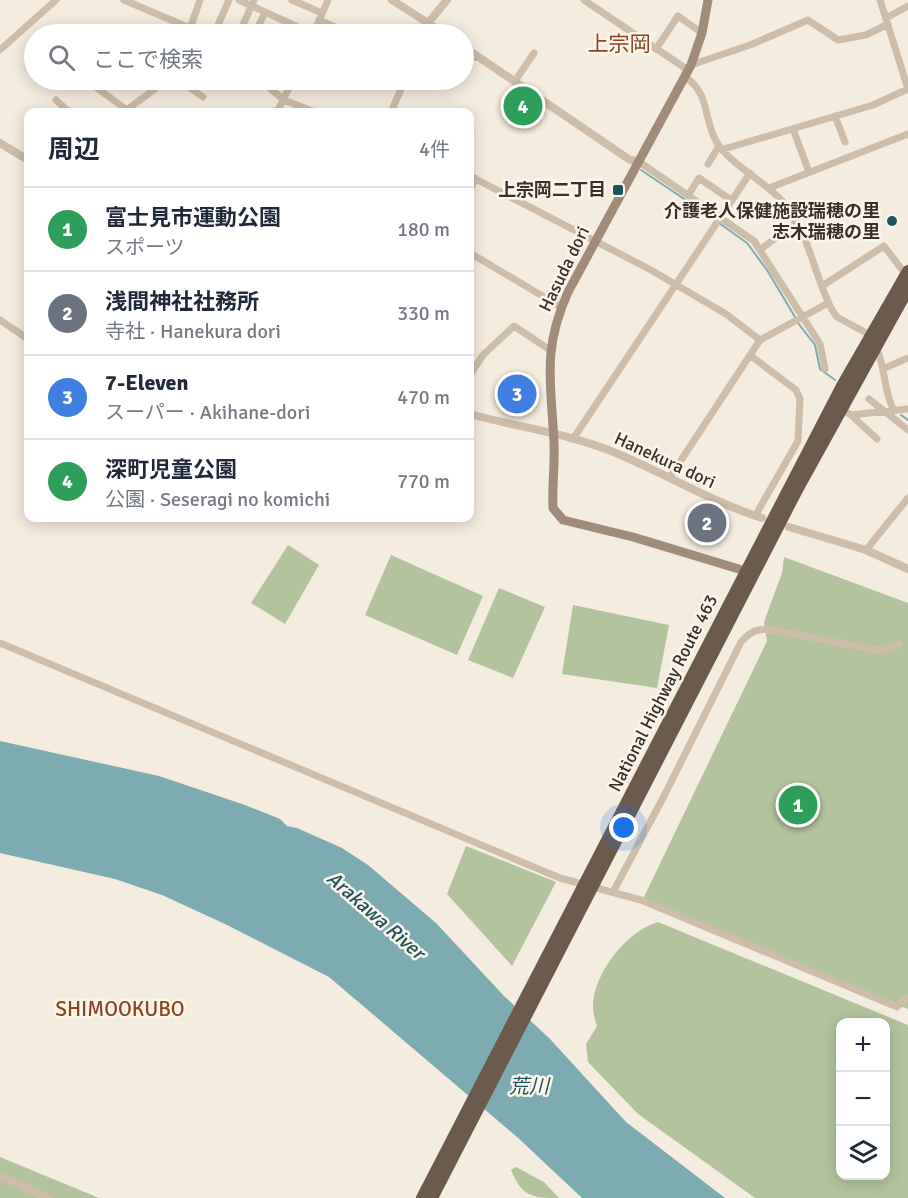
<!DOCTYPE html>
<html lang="ja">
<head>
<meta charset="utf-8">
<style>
	:root { --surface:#fff; --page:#f2f2f3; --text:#1f2937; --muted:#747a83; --line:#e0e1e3; --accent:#1d535d }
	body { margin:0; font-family:Signika,"Noto Sans JP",sans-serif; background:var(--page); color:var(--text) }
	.controls { position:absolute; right:18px; bottom:18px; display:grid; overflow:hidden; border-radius:12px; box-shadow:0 3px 15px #0003 }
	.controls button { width:54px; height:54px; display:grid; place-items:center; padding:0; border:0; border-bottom:2px solid var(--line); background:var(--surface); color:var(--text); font:30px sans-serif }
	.you { position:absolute; left:624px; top:828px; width:21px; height:21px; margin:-15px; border:4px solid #fff; border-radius:50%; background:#1a73e8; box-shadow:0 0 0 9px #1a73e833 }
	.badge { display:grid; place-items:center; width:39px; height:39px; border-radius:50%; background:var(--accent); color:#fff; font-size:20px; font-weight:700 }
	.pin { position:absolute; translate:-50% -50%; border:3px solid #fff; box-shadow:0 2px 6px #0006 }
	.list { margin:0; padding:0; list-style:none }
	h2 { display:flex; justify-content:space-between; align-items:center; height:78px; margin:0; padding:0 24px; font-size:26px }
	h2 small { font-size:20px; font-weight:400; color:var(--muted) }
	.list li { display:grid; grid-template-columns:39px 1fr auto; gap:18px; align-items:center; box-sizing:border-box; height:84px; padding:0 24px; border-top:2px solid var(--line) }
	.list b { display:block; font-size:22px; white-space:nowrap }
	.list p { margin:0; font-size:20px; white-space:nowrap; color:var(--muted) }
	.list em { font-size:20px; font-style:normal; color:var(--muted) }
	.icon { flex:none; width:33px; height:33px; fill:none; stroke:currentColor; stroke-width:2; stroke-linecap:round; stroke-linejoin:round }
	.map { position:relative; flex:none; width:908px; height:1198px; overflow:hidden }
	.search { position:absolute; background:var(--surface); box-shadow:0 3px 15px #0003; left:24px; top:24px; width:450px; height:66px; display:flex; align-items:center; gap:15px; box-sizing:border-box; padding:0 21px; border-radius:33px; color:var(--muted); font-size:22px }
	.panel { position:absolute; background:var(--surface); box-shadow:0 3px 15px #0003; left:24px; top:108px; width:450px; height:414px; border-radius:12px }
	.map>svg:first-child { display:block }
</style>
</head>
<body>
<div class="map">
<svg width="908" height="1198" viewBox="0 0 908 1198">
	<rect width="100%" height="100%" fill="#f4ecde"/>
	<path fill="#b3c49d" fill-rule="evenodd" d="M519,91L541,105L531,123L508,112Z
		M288,545L319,565L285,624L251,603Z
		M391,555L483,596L457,655L365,615Z
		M784,557L908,603V1009L643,899L767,641L764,622L782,573Z
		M499,588L545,607L513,678L468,660Z
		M573,605L669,625L657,688L562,674Z
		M466,846L556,882L512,966L447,894Z
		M658,922L908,1025V1198H755L638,1114L588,1062L586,1044L597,1026C595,1020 593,1013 593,1007C593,973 627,931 658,922ZM840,1022H886V1176H840Z
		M0,1157L99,1198H0Z
		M516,1167L544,1182L559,1198C532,1198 522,1197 511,1170Z"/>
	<path fill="#7cabb2" d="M0,741L159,776L245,805L280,819L287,826L297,828L342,848L368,865L436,923L504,996L550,1039L626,1122L725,1198H582L516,1136L329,977L225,924L162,895L115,879L0,853Z"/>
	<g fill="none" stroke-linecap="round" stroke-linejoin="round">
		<path stroke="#7cabb2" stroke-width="2" d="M464,52L476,60
			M641,170L714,219
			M719,223L747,243L767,270L795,317
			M798,323L815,345L820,369L835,380
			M901,415L908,420"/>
		<path stroke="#cdbda9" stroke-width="7" d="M124,0L204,34
			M239,0L313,34
			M292,0L322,13
			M584,0L688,70
			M880,0L908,89
			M886,18L908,6
			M319,20L351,34
			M188,34L200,0
			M214,34L229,0
			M239,34L254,0
			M255,34L265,12
			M313,34L328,0
			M425,34L428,23
			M656,49L678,16L702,33
			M0,50L56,0
			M691,65L750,45L808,20L838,40L866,35L888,24
			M685,77C710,93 703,117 716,141C727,162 766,182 783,202C809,232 814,275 832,310L837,317L870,335
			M86,80L127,110
			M179,80L203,97
			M260,80L284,100L315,112
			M515,81L534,53
			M56,100L69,112
			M124,112L156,88L163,80
			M277,112L293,80
			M391,112L405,80
			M835,116L845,142
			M793,129L809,172
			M724,149L873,105L908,89
			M638,161L754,241L820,344L825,369
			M708,164L719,146
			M470,176L651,270L726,314L760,340
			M769,188L908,134
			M470,191L475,178
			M689,194L699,178L731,200
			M761,249L797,222
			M470,253L561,307
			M822,286L884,246L906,275
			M0,320L28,339
			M876,347C886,368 883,390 894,411
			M751,356L796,390L800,399L798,441L755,516
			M885,368L908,358
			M470,375L483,355L514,326L550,350
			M869,399L908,430
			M841,409L851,415L908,409
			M851,415L877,439
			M573,439L750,173
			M670,477L760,340L828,303
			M866,550L908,498
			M0,643L560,878L641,900L897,1007L908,997
			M613,892L664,796L741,642C751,631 757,628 773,630L881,651L899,644"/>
		<path stroke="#cdbda9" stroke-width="8" d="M392,0L445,34
			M428,23L447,0
			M464,47L630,160L638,161
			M0,143L28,160
			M470,414C516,427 566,433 611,451C663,472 709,501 762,518
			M789,527L866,550L908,569
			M0,1176L48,1198"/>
		<path stroke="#a18c7a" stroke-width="9" d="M708,0L702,33L691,65L568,292C542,350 551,382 554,442C555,464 552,486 553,508L563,520L633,537L752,573"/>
		<path stroke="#6c5a4d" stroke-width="12" d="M422,1198L842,386L908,271
			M432,1198L798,488L908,289"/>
	</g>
	<g fill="#1d535d" stroke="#fbf5eb" stroke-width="2">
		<rect x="612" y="184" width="12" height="12" rx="3"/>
		<circle cx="892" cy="221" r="6"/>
	</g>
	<g text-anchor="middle" stroke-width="5" stroke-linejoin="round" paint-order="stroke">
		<g font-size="18" font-weight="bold" fill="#3a3029" stroke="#fbf5eb" text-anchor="end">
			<text x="606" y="196">上宗岡二丁目</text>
			<text x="880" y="217">介護老人保健施設瑞穂の里<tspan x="880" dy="21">志木瑞穂の里</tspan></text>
		</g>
		<g font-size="18" fill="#3a3029" stroke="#fbf5eb">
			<text transform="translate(564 269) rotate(-64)" y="6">Hasuda dori</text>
			<text transform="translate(665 460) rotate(25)" y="6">Hanekura dori</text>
			<text transform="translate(663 693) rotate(-63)" y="6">National Highway Route 463</text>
		</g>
		<g font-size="20" font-style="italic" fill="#1d535d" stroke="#fbf5eb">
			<text transform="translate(376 915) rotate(41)" y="7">Arakawa River</text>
			<text x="529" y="1093">荒川</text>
		</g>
		<g font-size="21" fill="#8c431f" stroke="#fbf5eb">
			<text x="619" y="51">上宗岡</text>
			<text x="120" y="1016">SHIMOOKUBO</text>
		</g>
	</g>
</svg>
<div class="controls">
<button>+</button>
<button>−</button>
<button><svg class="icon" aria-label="layers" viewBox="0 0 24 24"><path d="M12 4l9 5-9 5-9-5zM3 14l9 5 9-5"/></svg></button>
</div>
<div class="you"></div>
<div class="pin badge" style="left:798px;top:805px;background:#2e9e5b">1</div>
<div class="pin badge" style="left:707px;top:523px;background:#6b7280">2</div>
<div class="pin badge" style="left:517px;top:394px;background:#3f7fe0">3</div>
<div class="pin badge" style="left:523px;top:106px;background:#2e9e5b">4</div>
<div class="search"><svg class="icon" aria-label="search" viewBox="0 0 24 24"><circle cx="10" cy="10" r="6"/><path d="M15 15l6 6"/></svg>ここで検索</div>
<section class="panel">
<h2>周辺<small>4件</small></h2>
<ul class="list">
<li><span class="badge" style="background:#2e9e5b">1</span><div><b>富士見市運動公園</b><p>スポーツ</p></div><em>180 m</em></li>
<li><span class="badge" style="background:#6b7280">2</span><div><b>浅間神社社務所</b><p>寺社 · Hanekura dori</p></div><em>330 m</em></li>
<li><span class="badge" style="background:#3f7fe0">3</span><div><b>7-Eleven</b><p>スーパー · Akihane-dori</p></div><em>470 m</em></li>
<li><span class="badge" style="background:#2e9e5b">4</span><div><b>深町児童公園</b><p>公園 · Seseragi no komichi</p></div><em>770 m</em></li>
</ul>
</section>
</div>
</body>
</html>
